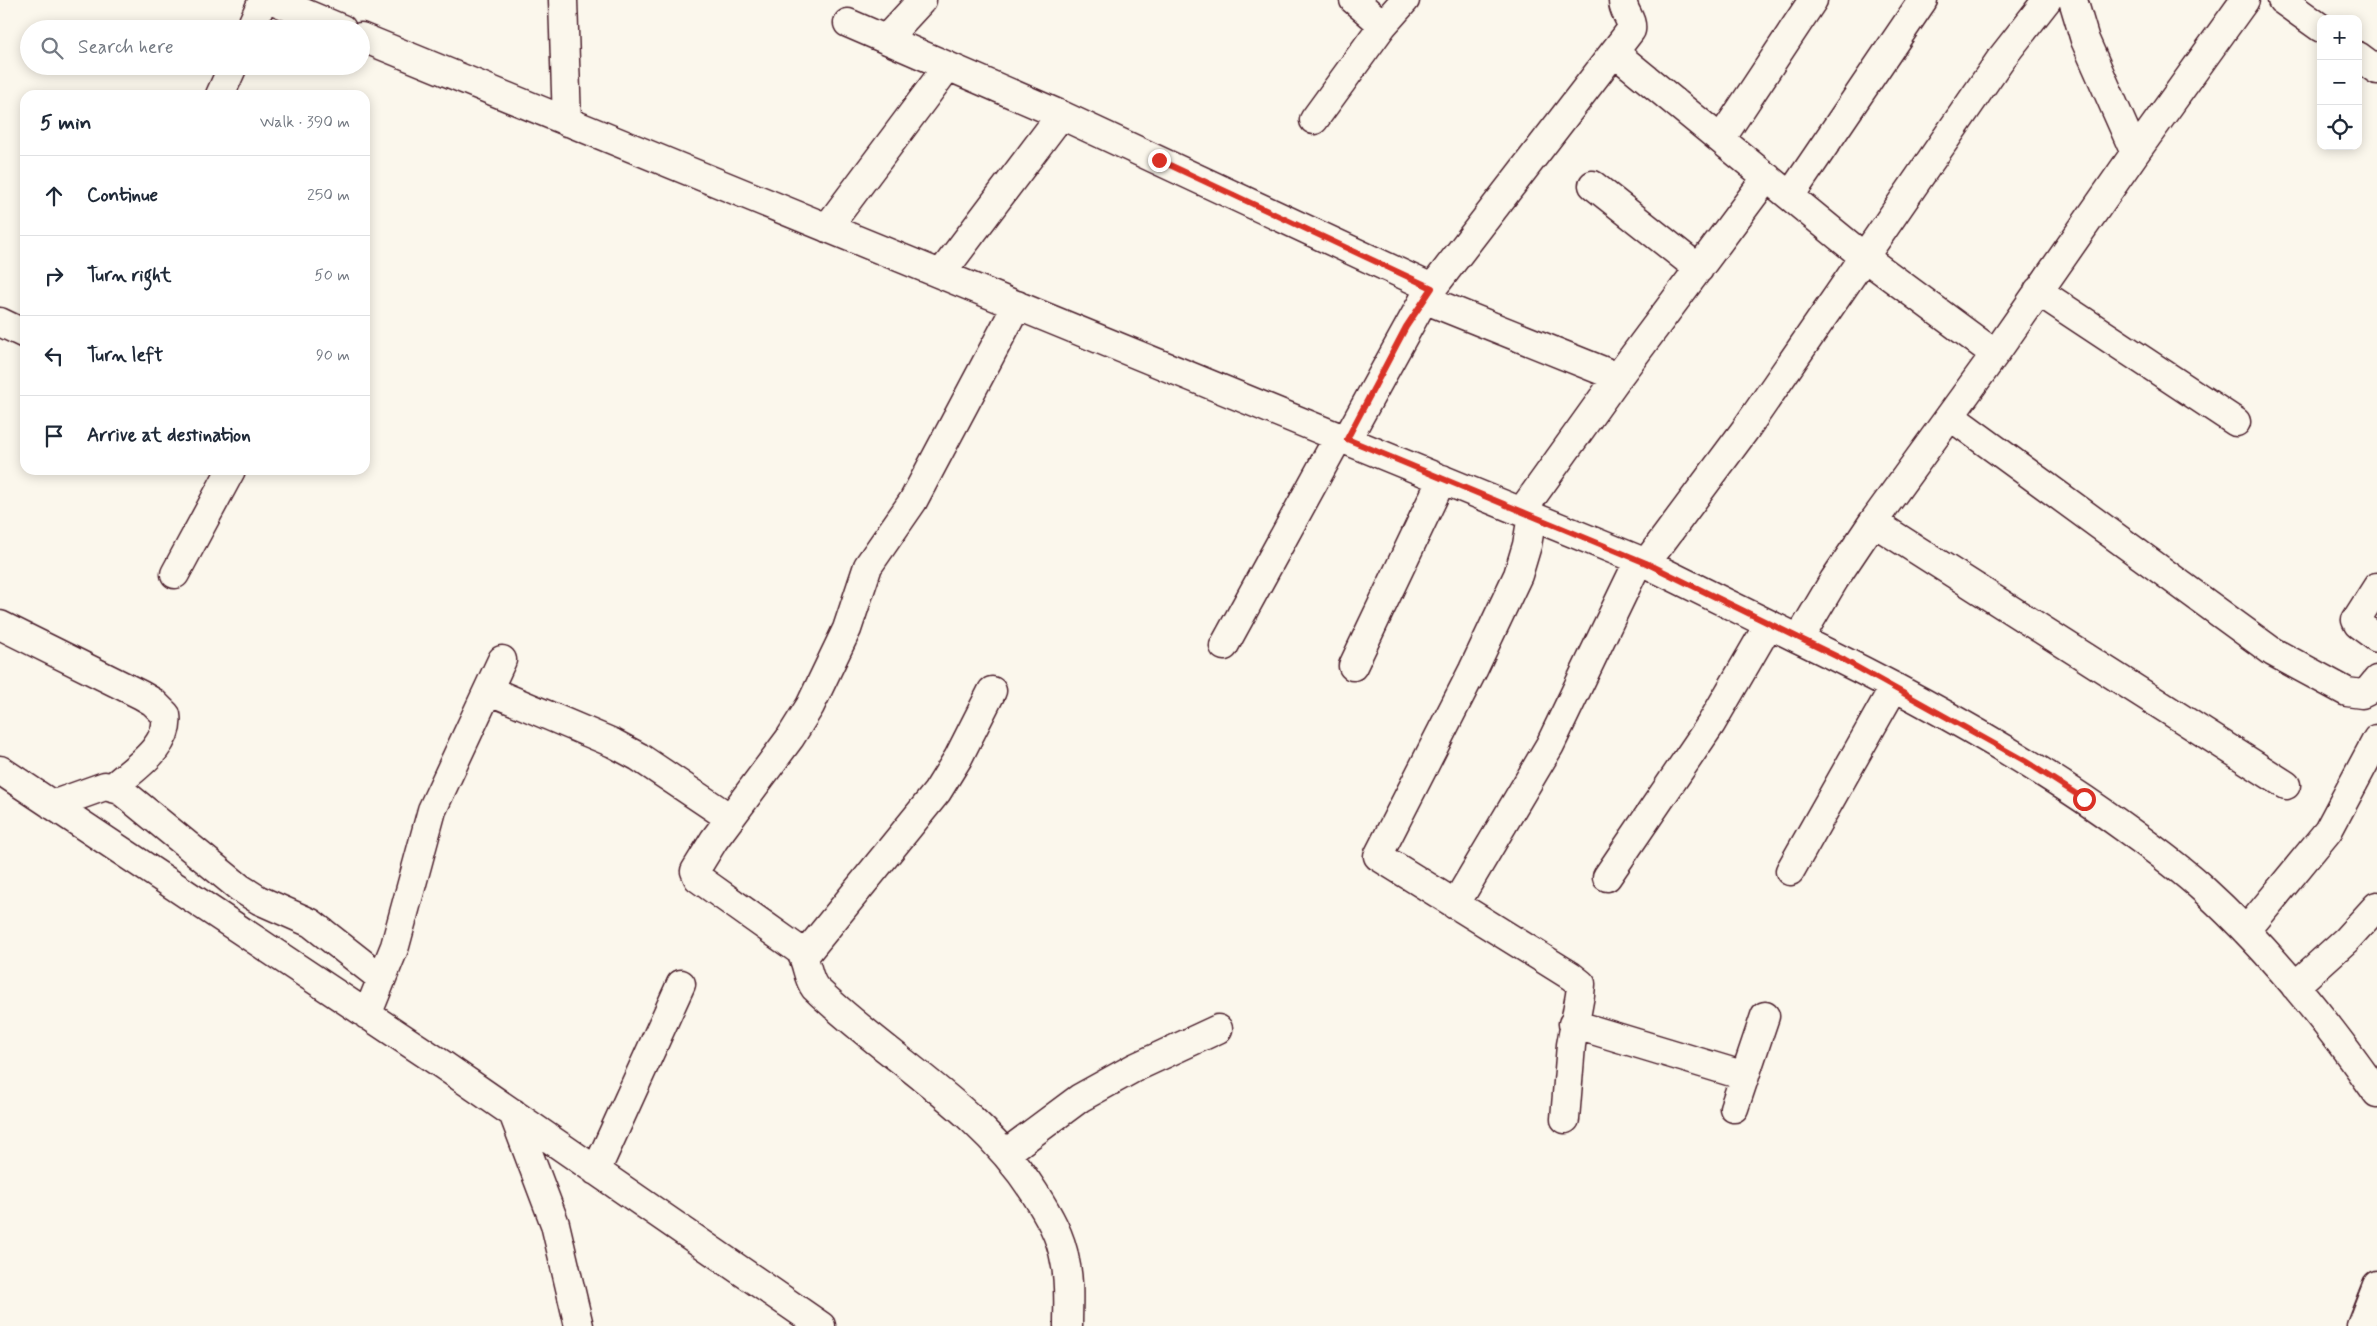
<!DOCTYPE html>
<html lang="en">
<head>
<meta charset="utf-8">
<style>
	:root { --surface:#fff; --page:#f6f6f7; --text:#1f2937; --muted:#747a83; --line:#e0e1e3 }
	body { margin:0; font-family:Mynerve,sans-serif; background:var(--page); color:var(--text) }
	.controls { position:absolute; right:15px; top:15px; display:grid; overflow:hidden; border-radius:10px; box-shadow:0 2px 12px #0003 }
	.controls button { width:45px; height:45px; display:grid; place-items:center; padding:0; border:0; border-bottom:1px solid var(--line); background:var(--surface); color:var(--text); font:25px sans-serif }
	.stop { position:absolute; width:15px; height:15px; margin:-11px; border:4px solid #d93025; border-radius:50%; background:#fff }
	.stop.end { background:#d93025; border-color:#fff; box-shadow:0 1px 5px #0008 }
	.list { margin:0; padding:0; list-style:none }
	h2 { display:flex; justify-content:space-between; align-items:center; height:65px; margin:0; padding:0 20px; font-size:21px }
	h2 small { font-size:16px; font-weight:400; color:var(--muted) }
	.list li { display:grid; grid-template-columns:32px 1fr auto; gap:15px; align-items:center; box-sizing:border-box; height:80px; padding:0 20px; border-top:1px solid var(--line) }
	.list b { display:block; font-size:19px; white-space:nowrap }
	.list em { font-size:16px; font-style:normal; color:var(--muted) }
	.icon { flex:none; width:28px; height:28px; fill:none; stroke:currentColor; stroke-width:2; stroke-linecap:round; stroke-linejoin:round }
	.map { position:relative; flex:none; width:2377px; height:1326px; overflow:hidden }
	.search { position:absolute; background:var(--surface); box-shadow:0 2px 12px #0003; left:20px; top:20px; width:350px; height:55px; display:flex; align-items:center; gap:12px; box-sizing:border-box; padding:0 18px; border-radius:28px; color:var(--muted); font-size:19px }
	.panel { position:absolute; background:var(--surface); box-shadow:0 2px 12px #0003; left:20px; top:90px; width:350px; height:385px; border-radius:15px }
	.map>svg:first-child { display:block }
</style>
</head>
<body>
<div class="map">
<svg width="2377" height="1326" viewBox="0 0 2377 1326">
	<rect width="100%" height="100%" fill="#fbf7ec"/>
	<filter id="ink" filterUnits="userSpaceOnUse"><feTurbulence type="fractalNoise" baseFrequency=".02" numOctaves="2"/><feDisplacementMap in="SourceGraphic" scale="10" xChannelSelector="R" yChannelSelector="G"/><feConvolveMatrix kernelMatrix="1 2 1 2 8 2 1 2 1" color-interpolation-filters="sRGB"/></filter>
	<g filter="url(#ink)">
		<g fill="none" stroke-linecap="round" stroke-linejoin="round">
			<defs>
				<path id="minor" d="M273,0L342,29
					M563,0L567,122
					M1354,0L1383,25
					M2073,0L2085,40L2135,153
					M2245,0L2135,153L1995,354L1873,522L1834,580L1799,639C1913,694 2027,756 2129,831C2154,849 2180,868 2203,889C2269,949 2326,1020 2377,1093
					M2282,0L2321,28
					M848,23L1061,115L1432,288
					M250,29L263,0
					M361,37L1639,560L1799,639
					M886,39L922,0
					M1615,53L1864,257L1995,354
					M2358,56L2377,70
					M220,95L233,66
					M1314,120L1383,25L1405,0
					M1721,139L1813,0
					M1593,185L1699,269
					M1790,196L1923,0
					M827,228L948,66
					M941,274L1061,115
					M2038,291L2236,422
					M1424,299L1618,377
					M1017,305L913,501L868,566L847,629L810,706L790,738L714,840L695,871L698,878L799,950C808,961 806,976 815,988C887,1058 979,1106 1034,1192C1048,1214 1061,1236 1065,1261C1070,1282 1068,1305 1068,1326
					M0,322L25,334
					M1950,416L2273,652L2347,692L2362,694L2368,691L2377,680
					M1347,439L1424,299L1631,30C1633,19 1622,11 1623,0
					M1522,511L1618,377L1767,177
					M1532,516L1527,545L1518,575L1473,670L1378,856L1571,976L1581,984L1580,995L1571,1045L1565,1119
					M1873,522L2286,785
					M1646,563L1745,430L2000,60L2047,0
					M175,574L231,470
					M2377,587L2356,620L2358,624L2377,638
					M0,625L141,695L153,702L166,715C171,746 133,769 113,787
					M1224,646L1339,436
					M1353,666L1442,479
					M488,690L613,743L639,757L730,818
					M0,770L443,1065L821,1326
					M52,805L105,786L120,790L240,888L259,900L311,923L381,978
					M1790,871L1894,687
					M1607,877L1711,724L1769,624
					M1455,905L1550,745L1639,560
					M2246,931L2328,831L2377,739
					M804,956L937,792L958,758L992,691
					M2295,986L2346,940L2377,906
					M367,1015L395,946L432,810L502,660
					M1573,1024L1745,1076
					M1734,1108L1765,1016
					M513,1113L555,1224L579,1326
					M1006,1153L1080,1098L1134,1068L1218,1029
					M596,1171L681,984
					M2361,1326L2377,1285"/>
			</defs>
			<use href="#minor" stroke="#4a1f2b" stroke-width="31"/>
			<use href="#minor" stroke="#fbf7ec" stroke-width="28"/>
		</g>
	</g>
	<g fill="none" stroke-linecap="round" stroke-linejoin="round" filter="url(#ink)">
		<path stroke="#d93025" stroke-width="6" d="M1159,160L1432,288L1406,327L1347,439L1646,563L1844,660L2025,761L2084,799"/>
	</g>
</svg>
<div class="controls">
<button>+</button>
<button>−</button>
<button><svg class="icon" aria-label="locate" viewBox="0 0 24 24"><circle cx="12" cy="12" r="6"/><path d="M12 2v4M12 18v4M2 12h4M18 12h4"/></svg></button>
</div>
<div class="stop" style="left:2084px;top:799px"></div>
<div class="stop end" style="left:1159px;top:160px"></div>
<div class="search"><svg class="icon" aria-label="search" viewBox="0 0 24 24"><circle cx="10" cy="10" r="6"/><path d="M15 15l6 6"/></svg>Search here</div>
<section class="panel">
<h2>5 min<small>Walk · 390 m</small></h2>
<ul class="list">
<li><svg class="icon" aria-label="ahead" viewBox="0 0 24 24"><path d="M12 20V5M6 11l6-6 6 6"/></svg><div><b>Continue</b></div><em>250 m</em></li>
<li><svg class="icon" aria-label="right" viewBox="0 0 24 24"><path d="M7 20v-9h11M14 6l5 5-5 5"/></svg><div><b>Turn right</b></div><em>50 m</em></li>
<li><svg class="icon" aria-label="left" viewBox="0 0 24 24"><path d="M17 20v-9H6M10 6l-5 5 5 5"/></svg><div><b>Turn left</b></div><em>90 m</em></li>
<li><svg class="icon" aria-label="arrive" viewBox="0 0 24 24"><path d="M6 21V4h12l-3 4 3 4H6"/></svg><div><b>Arrive at destination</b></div></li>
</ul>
</section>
</div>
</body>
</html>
